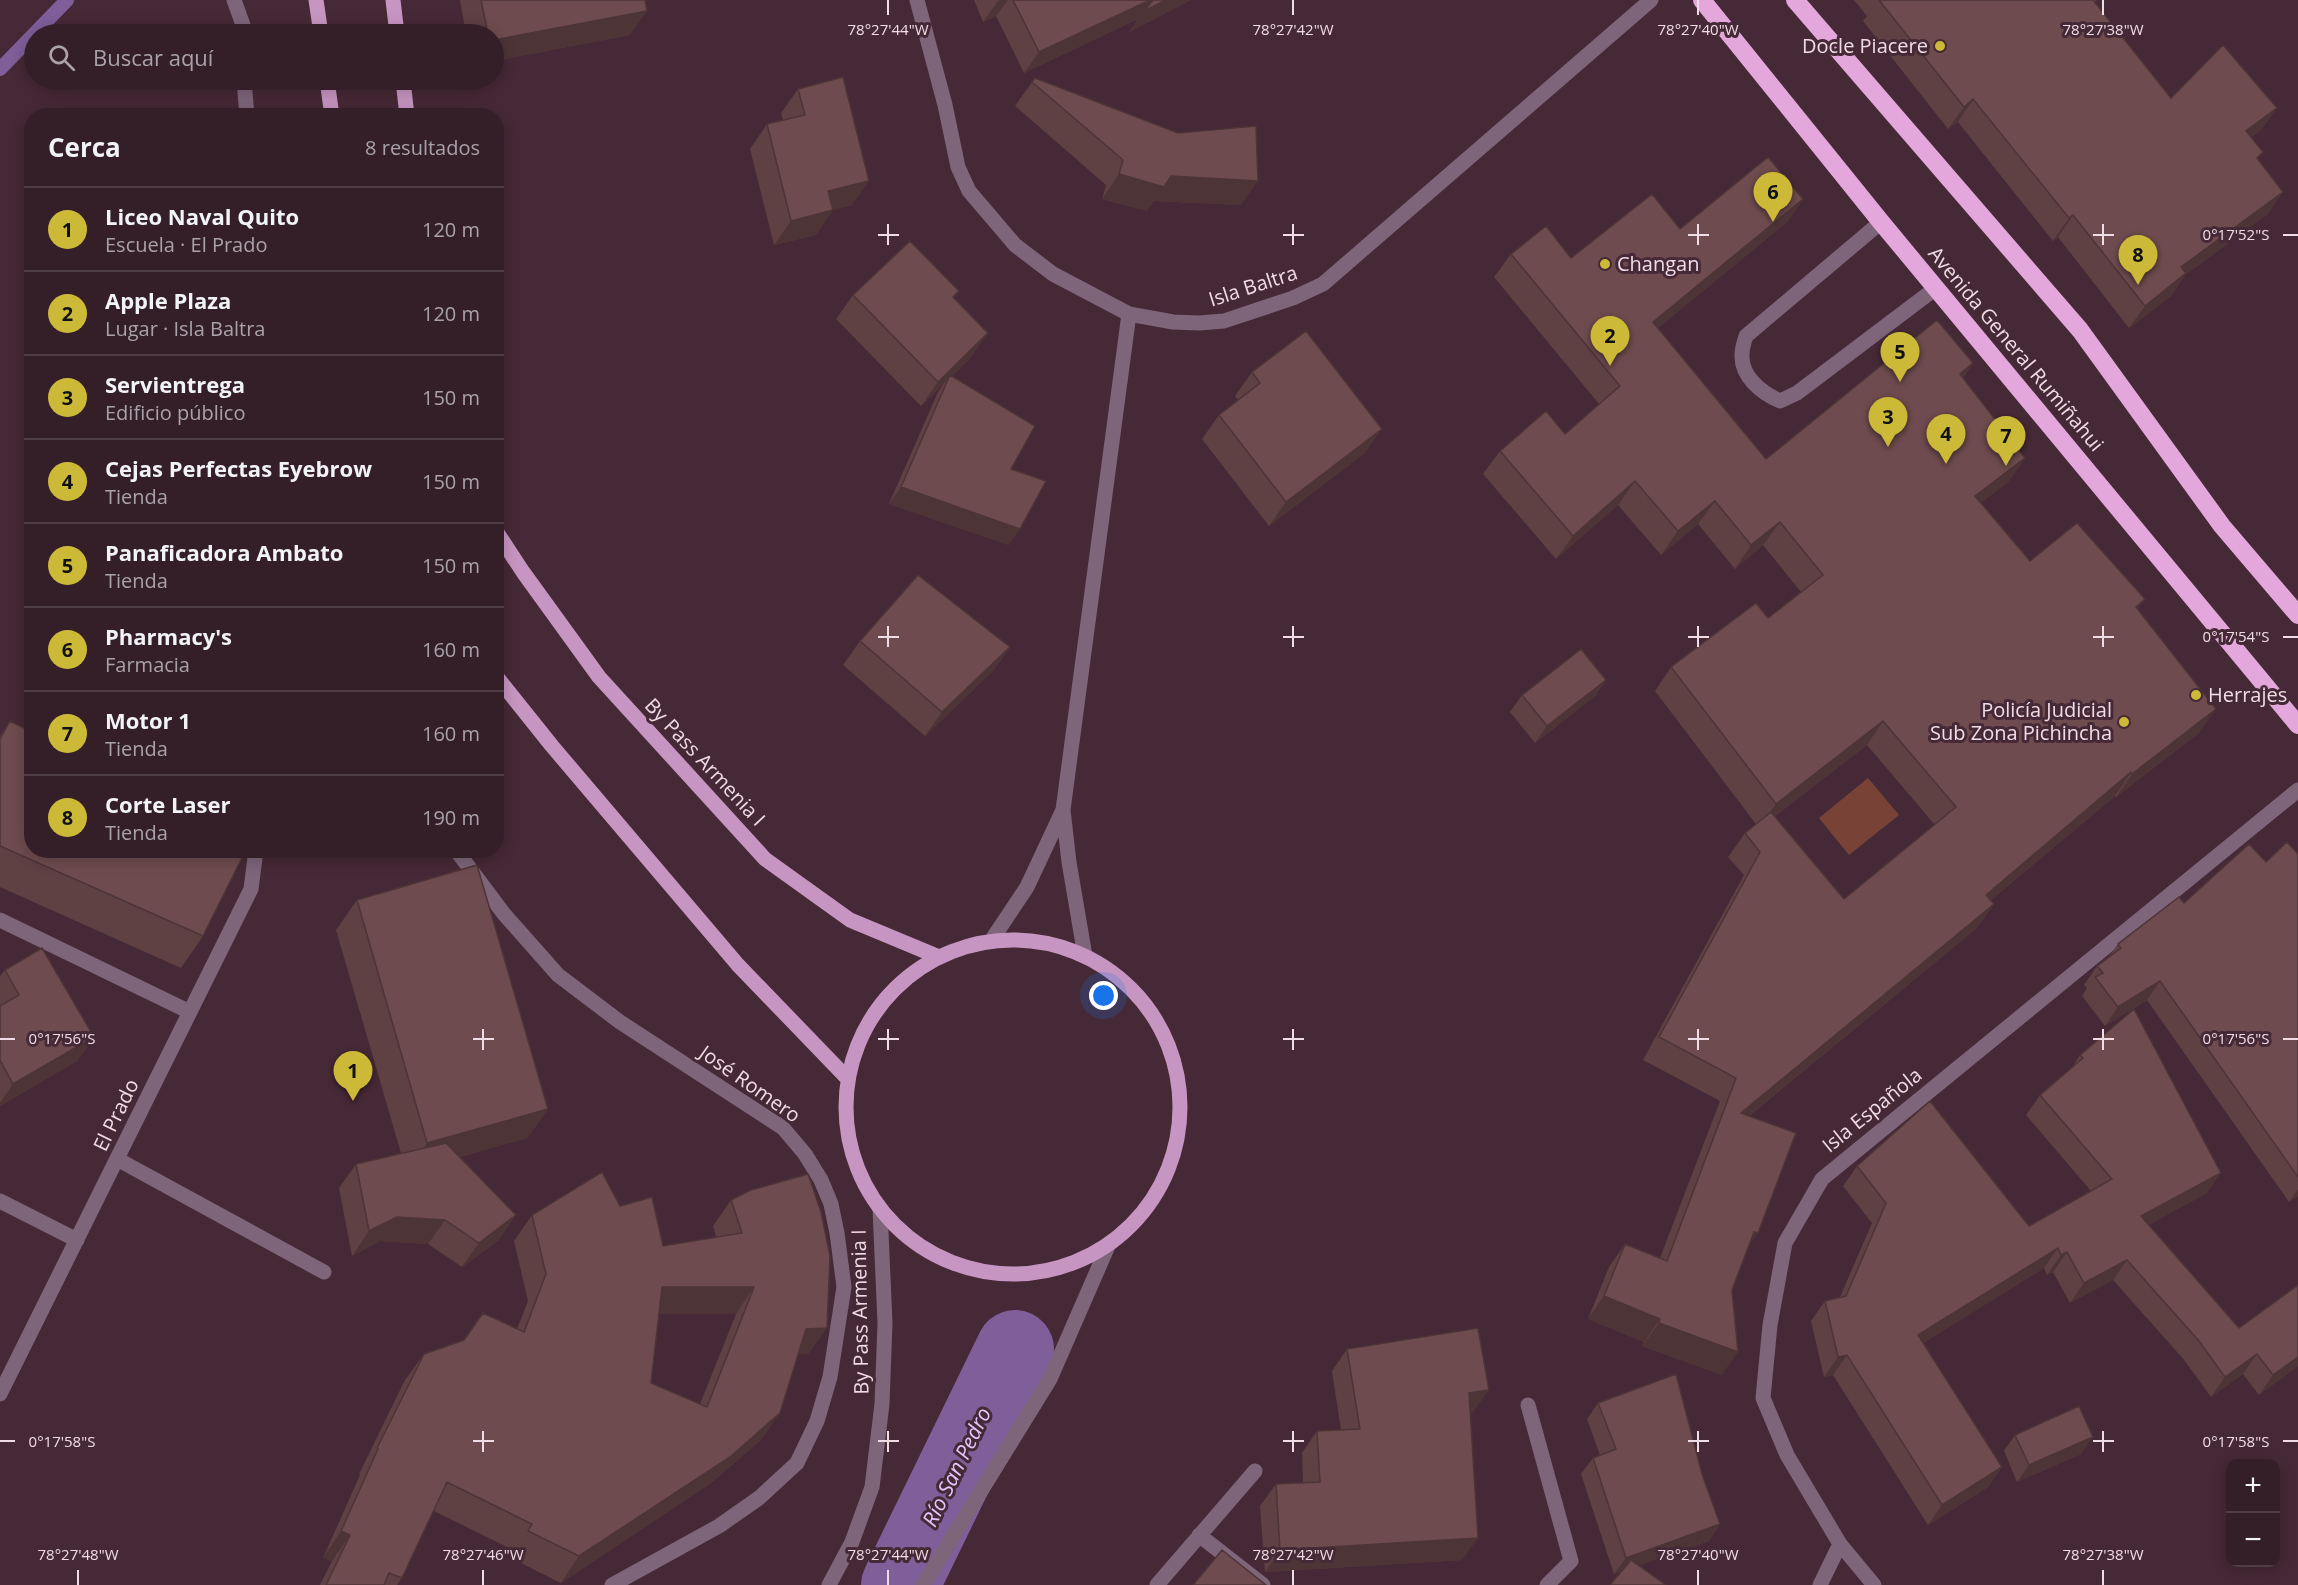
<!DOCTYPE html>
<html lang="es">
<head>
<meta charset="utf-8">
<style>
	:root { --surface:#341f28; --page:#3f2c34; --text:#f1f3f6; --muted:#a9a2a8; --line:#4e3d45; --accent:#cdb938 }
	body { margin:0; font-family:"Open Sans",sans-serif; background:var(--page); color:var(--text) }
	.controls { position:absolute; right:18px; bottom:18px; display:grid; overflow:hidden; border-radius:12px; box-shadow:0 3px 15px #0003 }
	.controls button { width:54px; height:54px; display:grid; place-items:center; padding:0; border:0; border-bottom:2px solid var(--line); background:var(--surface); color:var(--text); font:30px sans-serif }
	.you { position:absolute; left:1104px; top:996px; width:21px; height:21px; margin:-15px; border:4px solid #fff; border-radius:50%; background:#1a73e8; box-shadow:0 0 0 9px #1a73e833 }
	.badge { display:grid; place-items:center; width:39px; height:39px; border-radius:50%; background:var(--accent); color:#111; font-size:20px; font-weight:700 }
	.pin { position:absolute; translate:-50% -50px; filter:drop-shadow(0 2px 3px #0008) }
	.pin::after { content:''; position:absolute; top:32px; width:21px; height:18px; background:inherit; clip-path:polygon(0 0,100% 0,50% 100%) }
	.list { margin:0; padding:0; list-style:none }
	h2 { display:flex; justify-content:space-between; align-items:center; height:78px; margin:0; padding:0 24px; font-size:26px }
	h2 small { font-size:20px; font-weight:400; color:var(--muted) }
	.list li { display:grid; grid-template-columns:39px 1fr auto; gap:18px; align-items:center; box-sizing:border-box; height:84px; padding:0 24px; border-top:2px solid var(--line) }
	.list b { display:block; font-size:22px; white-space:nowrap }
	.list p { margin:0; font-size:20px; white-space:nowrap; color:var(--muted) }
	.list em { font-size:20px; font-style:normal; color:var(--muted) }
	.icon { flex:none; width:33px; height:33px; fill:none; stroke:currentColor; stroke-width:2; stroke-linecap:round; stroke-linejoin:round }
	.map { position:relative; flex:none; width:2298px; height:1585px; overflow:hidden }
	.search { position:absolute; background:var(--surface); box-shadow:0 3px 15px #0003; left:24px; top:24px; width:480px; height:66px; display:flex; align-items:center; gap:15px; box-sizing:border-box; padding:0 21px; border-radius:33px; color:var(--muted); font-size:22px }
	.panel { position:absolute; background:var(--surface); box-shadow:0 3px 15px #0003; left:24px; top:108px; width:480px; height:750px; border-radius:24px }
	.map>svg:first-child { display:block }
</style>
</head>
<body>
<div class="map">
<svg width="2298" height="1585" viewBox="0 0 2298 1585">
	<rect width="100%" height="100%" fill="#462936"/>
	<path fill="#784336" d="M1868,778L1899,815L1849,855L1819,818Z"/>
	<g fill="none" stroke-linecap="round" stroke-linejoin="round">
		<path stroke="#7f5e9a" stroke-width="14" d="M0,69L67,0"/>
		<path stroke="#7f5e9a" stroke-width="78" d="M900,1585L1015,1349"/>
		<path stroke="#7e657a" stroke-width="15" d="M234,0L243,25V34
			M917,0L945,105L958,167L969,191L1015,245L1053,274L1129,314L1173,322L1199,323L1224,321L1293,298L1323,284L1651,0
			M244,80L247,116
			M1881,222L1746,336C1744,342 1742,349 1742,355C1741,377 1762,393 1780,401L1797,393L1936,288
			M456,850L504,914L558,975L620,1022L783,1128L805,1154L821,1180L831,1204L837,1233L844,1287L830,1377L817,1421L797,1463L759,1498L719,1526L612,1585
			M0,920L190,1012
			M991,941L1027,887L1063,810
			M1085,956L1069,862L1063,810L1129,314
			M117,1159L324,1272
			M0,1201L77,1240
			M0,1394L251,889L256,850
			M1528,1405L1571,1561L1547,1585
			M1199,1535L1263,1585
			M829,1585L852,1542L872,1487L882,1404L885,1323L880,1209
			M923,1585L1050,1379L1108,1246
			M1157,1585L1255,1471
			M1820,1585L1840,1544
			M1874,1585L1840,1544L1787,1455L1763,1398L1770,1325L1785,1243L1822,1179L2298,790"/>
		<path stroke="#c795c1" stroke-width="15" d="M316,0L321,34
			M393,0L397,34
			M327,80L332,116
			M403,80L407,116
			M496,531L523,572L599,677L765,859L850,920L939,957
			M496,676L552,746L738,965L848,1079
			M846 1107a167 167 0 1 1 334 0a167 167 0 1 1-334 0Z"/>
		<path stroke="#e3a7dc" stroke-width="18" d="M1702,0L1881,222L2298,725
			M1795,0L2080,330L2222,526L2298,615"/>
	</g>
	<path fill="#5f4043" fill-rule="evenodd" d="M460,0H645L630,35L494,61V34H466Z
		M974,0H1191L1129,32L1138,19L1024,73L996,16L983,22Z
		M1854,0H2097L2094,2L2171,98L2277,108L2261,130L2251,137L2259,160L2268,214L2185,275L2171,296L2129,328L2058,237L2053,241L1958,122L1948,129L1863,21L1867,16Z
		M1035,78L1241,205L1154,201L1147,211L1102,199L1106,185L1015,106Z
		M798,89L852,205L832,210L816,235L774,245L750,149L767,124L783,120L781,113Z
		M1803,199L1787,222L1658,328L1766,459L1973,363L1963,378L2025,458L2008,482L1980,503L2030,561L2145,599L2137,609L2199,733L2116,797L2115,796L1991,900L1994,904L1977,928L1749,1116V1246L1732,1290L1722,1375L1642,1346L1644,1342L1588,1319L1609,1267L1625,1244L1660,1258L1720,1101L1643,1060L1744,875L1728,857L1745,833L1756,824L1655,691L1671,667L1768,618L1801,592L1763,545L1735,569L1698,524L1661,555L1618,505L1556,559L1483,474L1500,451L1565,434L1599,404L1494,277L1511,254L1571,258L1680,229ZM1867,745L1935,825L1844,899L1775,816Z
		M853,295L954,298L971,357L952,376L1011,469L1009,545L889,504L938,392L944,383L921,406L836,319Z
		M1252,372L1365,453L1269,526L1202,439L1219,415L1238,400L1235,396Z
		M860,641L1010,647L993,671L925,736L843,665Z
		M1606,680L1594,697L1535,743L1510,712L1522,695Z
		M10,721L203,936L181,968L0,887V736Z
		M2298,854V1196L2289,1202L2147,1000L2105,1026L2082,996L2087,988L2084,985L2097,966L2108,958L2118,944L2184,903L2266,862Z
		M357,900L548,1109L527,1138L460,1157L499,1240L462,1267L428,1244L380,1241L352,1256L339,1188L356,1164L401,1153L336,930Z
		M5,970L94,1037L77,1061L0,1106V976Z
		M2080,1055L2207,1193L2148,1225L2239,1328L2298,1366L2259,1395L2243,1374L2211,1397L2185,1361L2113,1280L2070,1303L2053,1272L2047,1275L2044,1268L1923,1343L2002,1467L1988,1487L1928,1525L1833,1375L1824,1377L1811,1321L1825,1301L1840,1297L1872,1223L1843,1186L1857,1166L2029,1226L2091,1191L2026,1115L2040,1095L2072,1068Z
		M731,1200L827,1328L808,1354H798L762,1439L711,1483L561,1583L509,1557L513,1550L434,1511L402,1578L397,1585H320L332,1561L323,1558L360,1475L359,1474L405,1380L424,1354L464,1340L517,1329L528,1301L514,1241L532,1215L620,1206L663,1246L716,1237L713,1226ZM659,1314H736L700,1404L651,1383Z
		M1347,1349L1473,1412L1470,1413L1462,1560L1265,1572L1260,1506L1276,1484L1303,1483L1302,1453L1317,1431L1341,1430L1332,1371Z
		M1598,1403L1702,1474L1720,1524L1709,1541L1614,1574L1581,1474L1593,1458L1600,1455L1587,1419Z
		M2015,1435L2081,1454L2017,1482L2004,1451Z"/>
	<path fill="#4d3437" d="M1000,0H1008L996,16L983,22L998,1Z
		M1150,0H1191L1129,32L1138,19L1024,73L1039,52Z
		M647,11L630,35L494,61V40Z
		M1973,99L1958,122L1948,129L1964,107Z
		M2277,108L2261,130L2231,153L2246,131Z
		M1119,174L1171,176L1258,181L1241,205L1154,201L1147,211L1102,199Z
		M869,181L852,205L811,215L828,191Z
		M2283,192L2268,214L2185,275L2171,296L2129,328L2145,306L2181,267Z
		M1803,199L1787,222L1636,346L1653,322Z
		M833,210L816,235L774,245L791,221Z
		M2073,215L2058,237L2053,241L2069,218Z
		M988,333L971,357L948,380L950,375L944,383L921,406L938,382Z
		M1973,363L1956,387L1960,374Z
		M1382,429L1365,453L1269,526L1286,502Z
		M2025,458L2008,482L1958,519L1975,496Z
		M1635,481L1618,505L1556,559L1573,536Z
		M901,487L1020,529L1009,545L889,504Z
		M1715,501L1698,524L1661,555L1678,531Z
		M1780,522L1763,545L1735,569L1751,545Z
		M2145,599L2128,622L2136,607Z
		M1010,647L993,671L925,736L942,712Z
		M1606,680L1594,697L1535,743L1547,726Z
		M2216,709L2199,733L2116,797L2132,774Z
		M1883,721L1867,745L1759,828L1776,804Z
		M2131,772L2115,796L1969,918L1986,895Z
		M1994,904L1977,928L1724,1136L1741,1113Z
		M2160,981L2147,1000L2105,1026L2118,1007Z
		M94,1037L77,1061L0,1106V1103L13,1084Z
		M548,1109L527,1138L407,1172L427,1143Z
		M2221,1173L2207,1193L2127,1236L2141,1216Z
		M2298,1189V1196L2289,1202Z
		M516,1215L499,1240L462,1267L479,1243Z
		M397,1217L445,1220L428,1244L380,1241L352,1256L369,1231Z
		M1754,1232L1758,1233L1741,1256Z
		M2058,1248L2044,1268L1904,1355L1918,1335Z
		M2067,1252L2053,1272L2047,1275L2061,1255Z
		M2127,1260L2113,1280L2070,1303L2084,1283Z
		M662,1287H754L736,1314H644Z
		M1604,1296L1660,1319L1644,1342L1588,1319Z
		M1659,1323L1738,1352L1722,1375L1642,1346Z
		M827,1328L808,1354L788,1355L806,1329Z
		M2257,1354L2243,1374L2211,1397L2225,1377Z
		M1847,1355L1833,1375L1824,1377L1838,1357Z
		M2298,1357V1366L2259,1395L2273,1375Z
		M1489,1390L1473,1412L1453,1415L1469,1393Z
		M780,1413L762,1439L711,1483L561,1583L579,1556Z
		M2093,1437L2081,1454L2017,1482L2029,1465Z
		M2002,1467L1988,1487L1928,1525L1942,1505Z
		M1720,1524L1709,1541L1614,1574L1626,1558Z
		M341,1531L350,1535L332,1561L323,1558Z
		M1478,1538L1462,1560L1265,1572L1280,1550Z"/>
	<path fill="#6e4b4e" stroke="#4d3437" stroke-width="1.5" fill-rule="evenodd" d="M481,0H645L647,11L494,40V34H488Z
		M1013,0H1150L1039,52Z
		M1153,0H1166L1144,11Z
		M1879,0H2093L2171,98L2223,45L2277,108L2246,131L2263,152L2257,158L2283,192L2181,267L2186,273L2145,306L2073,215L2069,218L1973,99L1964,107Z
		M843,77L869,181L828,191L833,210L791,221L767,124L805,115L798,89Z
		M1035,78L1178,133L1256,126L1258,181L1171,176L1164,187L1119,174L1123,160L1032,82Z
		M1768,157L1803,199L1653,322L1766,459L1937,320L1973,363L1960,374L2025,458L1975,496L2030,561L2077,523L2145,599L2136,607L2216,709L2132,774L2131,772L1986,895L1994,904L1741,1113L1796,1133L1758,1233L1754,1232L1732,1290L1738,1352L1659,1323L1660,1319L1604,1296L1625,1244L1667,1261L1736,1078L1659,1037L1760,852L1745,833L1771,812L1844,899L1956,807L1883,721L1776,804L1671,667L1756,603L1768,618L1823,575L1780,522L1751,545L1715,501L1678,531L1635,481L1573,536L1500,451L1546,411L1565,434L1620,386L1511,254L1546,226L1571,258L1652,194L1680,229Z
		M910,241L959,291L953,297L988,333L938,382L853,295Z
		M1306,331L1382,429L1286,502L1219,415L1260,383L1252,372Z
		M950,375L1035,426L1011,469L1046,481L1020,529L901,487Z
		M918,575L1010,647L942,712L860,641Z
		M1581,649L1606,680L1547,726L1522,695Z
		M10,721L32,732V850H246L203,936L0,846V739Z
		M2287,842L2298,854V1177L2160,981L2118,1007L2095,977L2103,973L2097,966L2121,948L2118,944L2179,897L2184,903L2249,844L2266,862Z
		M477,865L548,1109L427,1143L357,900Z
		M42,948L94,1037L13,1084L0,1060V1006L19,995L5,970Z
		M2134,1009L2221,1173L2141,1216L2239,1328L2298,1285V1357L2273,1375L2257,1354L2225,1377L2199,1341L2127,1260L2084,1283L2067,1252L2061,1255L2058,1248L1918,1335L2002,1467L1942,1505L1847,1355L1838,1357L1825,1301L1846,1296L1886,1203L1857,1166L1930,1101L2029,1226L2112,1179L2040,1095L2083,1058L2080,1055Z
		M446,1143L516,1215L479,1243L445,1220L397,1217L369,1231L356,1164Z
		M602,1172L620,1206L652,1197L663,1246L742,1233L731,1200L751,1190L808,1174L821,1212L830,1256L827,1328L806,1329L780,1413L730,1457L579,1556L528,1531L532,1524L447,1482L402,1578L389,1573L384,1585H326L350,1535L341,1531L378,1449L377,1448L424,1354L464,1340L483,1313L524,1332L546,1274L532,1215ZM662,1287H754L707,1407L651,1383Z
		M1478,1328L1489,1390L1469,1393L1478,1538L1280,1550L1276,1484L1320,1482L1317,1431L1360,1429L1347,1349Z
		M1676,1374L1702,1474L1720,1524L1626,1558L1593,1458L1616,1449L1598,1403Z
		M2079,1406L2093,1437L2029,1465L2015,1435Z
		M1222,1550L1266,1585H1193Z
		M1631,1560L1666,1585H1610Z"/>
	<path fill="none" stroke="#f0dce4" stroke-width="2" d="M888,0V15M1293,0V15M1698,0V15M2103,0V15M888,224V245M1293,224V245M1698,224V245M2103,224V245M878,235H899M1283,235H1304M1688,235H1709M2093,235H2114M2283,235H2298M888,626V647M1293,626V647M1698,626V647M2103,626V647M878,637H899M1283,637H1304M1688,637H1709M2093,637H2114M2283,637H2298M483,1029V1050M888,1029V1050M1293,1029V1050M1698,1029V1050M2103,1029V1050M0,1039H15M473,1039H494M878,1039H899M1283,1039H1304M1688,1039H1709M2093,1039H2114M2283,1039H2298M483,1431V1452M888,1431V1452M1293,1431V1452M1698,1431V1452M2103,1431V1452M0,1441H15M473,1441H494M878,1441H899M1283,1441H1304M1688,1441H1709M2093,1441H2114M2283,1441H2298M78,1570V1585M483,1570V1585M888,1570V1585M1293,1570V1585M1698,1570V1585M2103,1570V1585"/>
	<g fill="#cdb938" stroke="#462936" stroke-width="2">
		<circle cx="1940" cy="46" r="6"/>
		<circle cx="1605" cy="264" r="6"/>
		<circle cx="2196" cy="695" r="6"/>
		<circle cx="2124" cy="722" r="6"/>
	</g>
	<g text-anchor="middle" stroke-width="6" stroke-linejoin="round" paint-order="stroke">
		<g font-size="20" fill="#f0dce4" stroke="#462936" text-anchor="end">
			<text x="1928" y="53">Docle Piacere</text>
			<text x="1617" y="271" text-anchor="start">Changan</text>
			<text x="2208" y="702" text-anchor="start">Herrajes</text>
			<text x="2112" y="717">Policía Judicial<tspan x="2112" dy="23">Sub Zona Pichincha</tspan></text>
		</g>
		<g font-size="20" fill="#f0dce4" stroke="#462936">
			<text transform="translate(1253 286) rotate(-18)" y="7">Isla Baltra</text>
			<text transform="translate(2016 349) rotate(50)" y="7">Avenida General Rumiñahui</text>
			<text transform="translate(705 762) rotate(47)" y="7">By Pass Armenia I</text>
			<text transform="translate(750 1084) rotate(35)" y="7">José Romero</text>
			<text transform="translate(1872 1110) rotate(-39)" y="7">Isla Española</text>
			<text transform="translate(116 1115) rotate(-64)" y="7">El Prado</text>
			<text transform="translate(860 1312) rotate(-91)" y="7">By Pass Armenia I</text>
		</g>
		<g font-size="21" font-style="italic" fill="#e2c6fb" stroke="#462936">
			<text transform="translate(957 1467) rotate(-64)" y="7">Río San Pedro</text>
		</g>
	</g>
	<g font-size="15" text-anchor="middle" fill="#f0dce4" stroke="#462936" stroke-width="6" stroke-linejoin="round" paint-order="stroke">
		<text x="888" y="35">78°27'44"W</text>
		<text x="1293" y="35">78°27'42"W</text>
		<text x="1698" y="35">78°27'40"W</text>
		<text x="2103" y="35">78°27'38"W</text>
		<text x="2236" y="240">0°17'52"S</text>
		<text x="2236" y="642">0°17'54"S</text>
		<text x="62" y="1044">0°17'56"S</text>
		<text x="2236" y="1044">0°17'56"S</text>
		<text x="62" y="1447">0°17'58"S</text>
		<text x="2236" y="1447">0°17'58"S</text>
		<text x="78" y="1560">78°27'48"W</text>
		<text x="483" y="1560">78°27'46"W</text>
		<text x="888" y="1560">78°27'44"W</text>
		<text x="1293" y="1560">78°27'42"W</text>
		<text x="1698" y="1560">78°27'40"W</text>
		<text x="2103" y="1560">78°27'38"W</text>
	</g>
</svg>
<div class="controls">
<button>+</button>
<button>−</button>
</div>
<div class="you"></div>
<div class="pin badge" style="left:353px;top:1101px">1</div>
<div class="pin badge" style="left:1610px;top:366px">2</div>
<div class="pin badge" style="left:1888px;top:447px">3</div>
<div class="pin badge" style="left:1946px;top:464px">4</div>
<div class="pin badge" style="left:1900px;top:382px">5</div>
<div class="pin badge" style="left:1773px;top:222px">6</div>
<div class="pin badge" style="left:2006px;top:466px">7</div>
<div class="pin badge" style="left:2138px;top:285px">8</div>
<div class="search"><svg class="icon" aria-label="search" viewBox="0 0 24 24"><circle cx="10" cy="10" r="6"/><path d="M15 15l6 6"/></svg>Buscar aquí</div>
<section class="panel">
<h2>Cerca<small>8 resultados</small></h2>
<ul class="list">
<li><span class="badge">1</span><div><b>Liceo Naval Quito</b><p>Escuela · El Prado</p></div><em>120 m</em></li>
<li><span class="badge">2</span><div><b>Apple Plaza</b><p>Lugar · Isla Baltra</p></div><em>120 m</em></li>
<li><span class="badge">3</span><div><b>Servientrega</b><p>Edificio público</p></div><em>150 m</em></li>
<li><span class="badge">4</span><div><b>Cejas Perfectas Eyebrow</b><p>Tienda</p></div><em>150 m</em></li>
<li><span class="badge">5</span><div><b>Panaficadora Ambato</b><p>Tienda</p></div><em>150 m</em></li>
<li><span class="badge">6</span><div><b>Pharmacy's</b><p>Farmacia</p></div><em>160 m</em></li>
<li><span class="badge">7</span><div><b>Motor 1</b><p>Tienda</p></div><em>160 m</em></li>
<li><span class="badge">8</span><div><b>Corte Laser</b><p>Tienda</p></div><em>190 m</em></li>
</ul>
</section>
</div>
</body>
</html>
